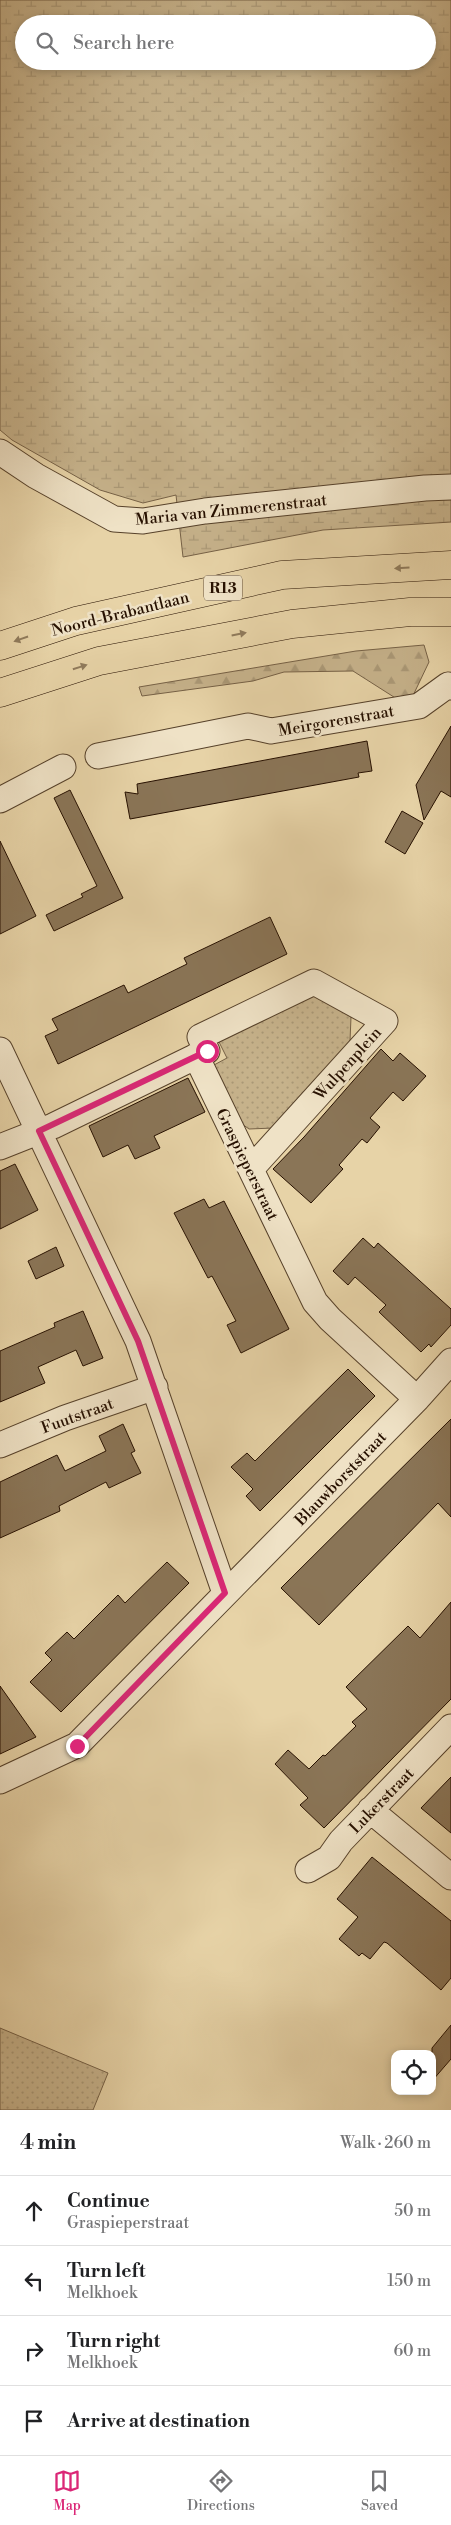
<!DOCTYPE html>
<html lang="en">
<head>
<meta charset="utf-8">
<style>
	:root { --surface:#fff; --page:#f6f6f6; --text:#202124; --muted:#757577; --line:#e0e0e0; --accent:#db2777 }
	body { margin:0; font-family:"Libre Bodoni",serif; background:var(--page); color:var(--text) }
	.controls { position:absolute; right:15px; bottom:15px; display:grid; overflow:hidden; border-radius:10px; box-shadow:0 2px 8px #0003 }
	.controls button { width:45px; height:45px; display:grid; place-items:center; padding:0; border:0; border-bottom:1px solid var(--line); background:var(--surface); color:var(--text); font:25px sans-serif }
	.stop { position:absolute; width:15px; height:15px; margin:-11px; border:4px solid #db2777; border-radius:50%; background:#fff }
	.stop.end { background:#db2777; border-color:#fff; box-shadow:0 1px 5px #0008 }
	.list { margin:0; padding:0; list-style:none }
	h2 { display:flex; justify-content:space-between; align-items:center; height:65px; margin:0; padding:0 20px; font-size:21px }
	h2 small { font-size:16px; font-weight:400; color:var(--muted) }
	.list li { display:grid; grid-template-columns:32px 1fr auto; gap:15px; align-items:center; box-sizing:border-box; height:70px; padding:0 20px; border-top:1px solid var(--line) }
	.list b { display:block; font-size:19px; white-space:nowrap }
	.list p { margin:0; font-size:16px; white-space:nowrap; color:var(--muted) }
	.list em { font-size:16px; font-style:normal; color:var(--muted) }
	.icon { flex:none; width:28px; height:28px; fill:none; stroke:currentColor; stroke-width:2; stroke-linecap:round; stroke-linejoin:round }
	.map { position:relative; flex:none; width:451px; height:2110px; overflow:hidden }
	.search { position:absolute; background:var(--surface); box-shadow:0 2px 8px #0003; left:15px; right:15px; top:15px; height:55px; display:flex; align-items:center; gap:12px; box-sizing:border-box; padding:0 18px; border-radius:28px; color:var(--muted); font-size:19px }
	.sheet { height:345px; background:var(--surface) }
	nav { display:flex; justify-content:space-around; align-items:center; box-sizing:border-box; height:70px; border-top:1px solid var(--line); background:var(--surface); font-size:14px; color:var(--muted) }
	nav a { display:grid; justify-items:center; gap:2px }
	nav .on { color:var(--accent) }
	.map>svg:first-child { display:block }
</style>
</head>
<body>
<div class="map">
<svg width="451" height="2110" viewBox="0 0 451 2110">
	<defs>
		<pattern id="grass-dots" width="8" height="8" patternUnits="userSpaceOnUse" patternTransform="scale(1.25)"><rect width="8" height="8" fill="#c6b28b"/><path d="M2 2h.1M6 6h.1" fill="none" stroke="#aa9876" stroke-width="1.8" stroke-linecap="round"/></pattern>
		<pattern id="forest-firs" width="22" height="20" patternUnits="userSpaceOnUse" patternTransform="scale(1.25)"><rect width="22" height="20" fill="#c6b28b"/><path d="M5 1l3.5 6h-7zM16 11l3.5 6h-7z" fill="#aa9876"/></pattern>
		<pattern id="wetland-marsh" width="20" height="14" patternUnits="userSpaceOnUse" patternTransform="scale(1.25)"><rect width="20" height="14" fill="#c6b28b"/><path d="M1 5h8M5 5V1M11 12h8M15 12V8" fill="none" stroke="#aa9876"/></pattern>
	</defs>
	<rect width="100%" height="100%" fill="#e7d3a7"/>
	<filter id="stains"><feTurbulence type="fractalNoise" baseFrequency=".004" numOctaves="4"/><feColorMatrix values="0 0 0 0 .2 0 0 0 0 .09 0 0 0 0 .02 0 0 0 .5 -.17"/></filter>
	<radialGradient id="worn" r=".72"><stop offset=".6" stop-color="#630" stop-opacity="0"/><stop offset="1" stop-color="#630" stop-opacity=".3"/></radialGradient>
	<path fill="url(#grass-dots)" stroke="#766146" d="M311,993L346,1008L351,1017L350,1041L347,1051L274,1128L249,1129L242,1124L214,1065L227,1058L217,1038Z
		M0,2028L108,2073L93,2110H0Z"/>
	<path fill="url(#forest-firs)" stroke="#766146" d="M424,645L429,662L408,706L353,671L284,672L253,681L142,696L139,687L356,651Z"/>
	<path fill="url(#wetland-marsh)" stroke="#766146" fill-rule="evenodd" d="M0,0H451V522L323,530L183,557L176,495L143,503L100,490L12,440L0,430ZM24,24H427V61H24Z"/>
	<path fill="#8a7557" stroke="#261000" d="M451,726V797L441,791L424,820L416,785Z
		M367,741L372,771L358,773L359,777L130,819L125,792L138,794L137,784Z
		M70,790L123,898L54,931L46,915L83,897L81,894L97,886L54,798Z
		M402,811L423,823L405,854L385,842Z
		M0,841L36,916L0,934Z
		M270,917L287,954L58,1064L45,1036L58,1030L52,1019L124,985L128,993L187,964L184,958Z
		M381,1049L393,1061L400,1053L426,1076L403,1101L393,1092L370,1118L380,1127L367,1143L362,1139L339,1165L343,1169L311,1203L273,1169L304,1137Z
		M188,1078L205,1112L154,1136L160,1148L135,1159L128,1145L103,1157L89,1126Z
		M15,1164L38,1210L0,1229V1171Z
		M204,1199L209,1208L224,1201L289,1329L241,1353L227,1325L236,1321L212,1276L208,1278L174,1213Z
		M363,1238L374,1248L378,1243L451,1309V1325L431,1347L429,1344L421,1352L379,1312L386,1305L355,1277L348,1285L333,1271Z
		M56,1247L64,1266L36,1279L28,1261Z
		M83,1311L103,1358L83,1366L76,1350L38,1367L45,1383L0,1402V1351L55,1327L54,1323Z
		M348,1369L375,1396L260,1511L246,1496L253,1489L231,1467L247,1453L255,1461Z
		M451,1419V1517L438,1503L319,1625L281,1588Z
		M123,1424L135,1451L131,1453L141,1473L109,1488L106,1482L59,1506L60,1511L0,1538V1482L57,1455L65,1471L106,1451L99,1436Z
		M167,1562L189,1583L61,1712L30,1682L52,1660L45,1653L67,1632L74,1639L118,1595L125,1603Z
		M451,1602V1699L324,1828L300,1805L308,1798L275,1764L288,1750L309,1769L323,1755L325,1756L356,1726L352,1722L367,1709L346,1687L408,1626L420,1638Z
		M0,1686L36,1737L0,1754Z
		M451,1777V1833L421,1808Z
		M372,1857L451,1921V1978L441,1990L387,1943L384,1942L370,1959L362,1953L359,1956L339,1939L358,1917L337,1899Z
		M451,2025V2059L432,2081V2048Z"/>
	<g fill="none" stroke-linecap="round" stroke-linejoin="round">
		<defs>
			<path id="minor" d="M0,452L36,476L114,519L143,521L205,511L425,488L451,487
				M98,756L248,726L271,731L419,706L448,685L451,687
				M0,800L63,767
				M0,1050L138,1341L225,1593
				M196,1056L315,1302L330,1319L417,1399
				M0,1147L53,1126L207,1051L200,1037L314,982L385,1021L251,1169
				M0,1445L65,1418L155,1387
				M0,1781L77,1745L417,1399L451,1361
				M370,1810L451,1877
				M308,1870L329,1858L341,1841L451,1727"/>
			<path id="major" d="M0,646L76,621L282,575L451,565
				M0,693L99,661L292,624L410,612H451"/>
		</defs>
		<use href="#minor" stroke="#56412a" stroke-width="27"/>
		<use href="#major" stroke="#261000" stroke-width="29"/>
		<use href="#minor" stroke="#efe2c6" stroke-width="25"/>
		<use href="#major" stroke="#e7d3a7" stroke-width="28"/>
	</g>
	<defs><path id="oneway-solid" d="M-6-.8H1V-3.2L6.5 0L1 3.2V.8H-6Z" transform="scale(1.25)"/></defs>
	<g fill="#907b5c">
		<use href="#oneway-solid" transform="translate(402 568) rotate(177)"/>
		<use href="#oneway-solid" transform="translate(239 634) rotate(-11)"/>
		<use href="#oneway-solid" transform="translate(21 639) rotate(161)"/>
		<use href="#oneway-solid" transform="translate(80 667) rotate(-18)"/>
	</g>
	<g fill="none" stroke-linecap="round" stroke-linejoin="round">
		<path stroke="#db2777" stroke-width="6" d="M77,1746L225,1593L138,1341L39,1131L207,1051"/>
	</g>
	<g text-anchor="middle" stroke-width="5" stroke-linejoin="round" paint-order="stroke">
		<rect fill="#efe2c6" stroke="#624f3b" stroke-width="1" x="204" y="575.5" width="38" height="25" rx="4"/>
		<g font-size="15" font-weight="bold" fill="#261000">
			<text x="223" y="593">R13</text>
		</g>
		<g font-size="16" fill="#261000" stroke="#efe2c6">
			<text transform="translate(231 509) rotate(-6)" y="6">Maria van Zimmerenstraat</text>
			<text transform="translate(120 613) rotate(-14)" y="6">Noord-Brabantlaan</text>
			<text transform="translate(336 720) rotate(-10)" y="6">Meirgorenstraat</text>
			<text transform="translate(347 1063) rotate(-48)" y="6">Wulpenplein</text>
			<text transform="translate(248 1164) rotate(64)" y="6">Graspieperstraat</text>
			<text transform="translate(77 1415) rotate(-20)" y="6">Fuutstraat</text>
			<text transform="translate(340 1478) rotate(-46)" y="6">Blauwborststraat</text>
			<text transform="translate(381 1800) rotate(-46)" y="6">Lukerstraat</text>
		</g>
	</g>
	<rect width="100%" height="100%" filter="url(#stains)"/>
	<rect width="100%" height="100%" fill="url(#worn)"/>
</svg>
<div class="controls">
<button><svg class="icon" aria-label="locate" viewBox="0 0 24 24"><circle cx="12" cy="12" r="6"/><path d="M12 2v4M12 18v4M2 12h4M18 12h4"/></svg></button>
</div>
<div class="stop" style="left:207px;top:1051px"></div>
<div class="stop end" style="left:77px;top:1746px"></div>
<div class="search"><svg class="icon" aria-label="search" viewBox="0 0 24 24"><circle cx="10" cy="10" r="6"/><path d="M15 15l6 6"/></svg>Search here</div>
</div>
<section class="sheet">
<h2>4 min<small>Walk · 260 m</small></h2>
<ul class="list">
<li><svg class="icon" aria-label="ahead" viewBox="0 0 24 24"><path d="M12 20V5M6 11l6-6 6 6"/></svg><div><b>Continue</b><p>Graspieperstraat</p></div><em>50 m</em></li>
<li><svg class="icon" aria-label="left" viewBox="0 0 24 24"><path d="M17 20v-9H6M10 6l-5 5 5 5"/></svg><div><b>Turn left</b><p>Melkhoek</p></div><em>150 m</em></li>
<li><svg class="icon" aria-label="right" viewBox="0 0 24 24"><path d="M7 20v-9h11M14 6l5 5-5 5"/></svg><div><b>Turn right</b><p>Melkhoek</p></div><em>60 m</em></li>
<li><svg class="icon" aria-label="arrive" viewBox="0 0 24 24"><path d="M6 21V4h12l-3 4 3 4H6"/></svg><div><b>Arrive at destination</b></div></li>
</ul>
</section>
<nav>
<a class="on"><svg class="icon" aria-label="map" viewBox="0 0 24 24"><path d="M3 6l6-2 6 2 6-2v14l-6 2-6-2-6 2zM9 4v14M15 6v14"/></svg>Map</a>
<a><svg class="icon" aria-label="directions" viewBox="0 0 24 24"><path d="M12 3l9 9-9 9-9-9zM9 14v-3h6M13 9l2 2-2 2"/></svg>Directions</a>
<a><svg class="icon" aria-label="saved" viewBox="0 0 24 24"><path d="M7 4h10v16l-5-4-5 4z"/></svg>Saved</a>
</nav>
</body>
</html>
